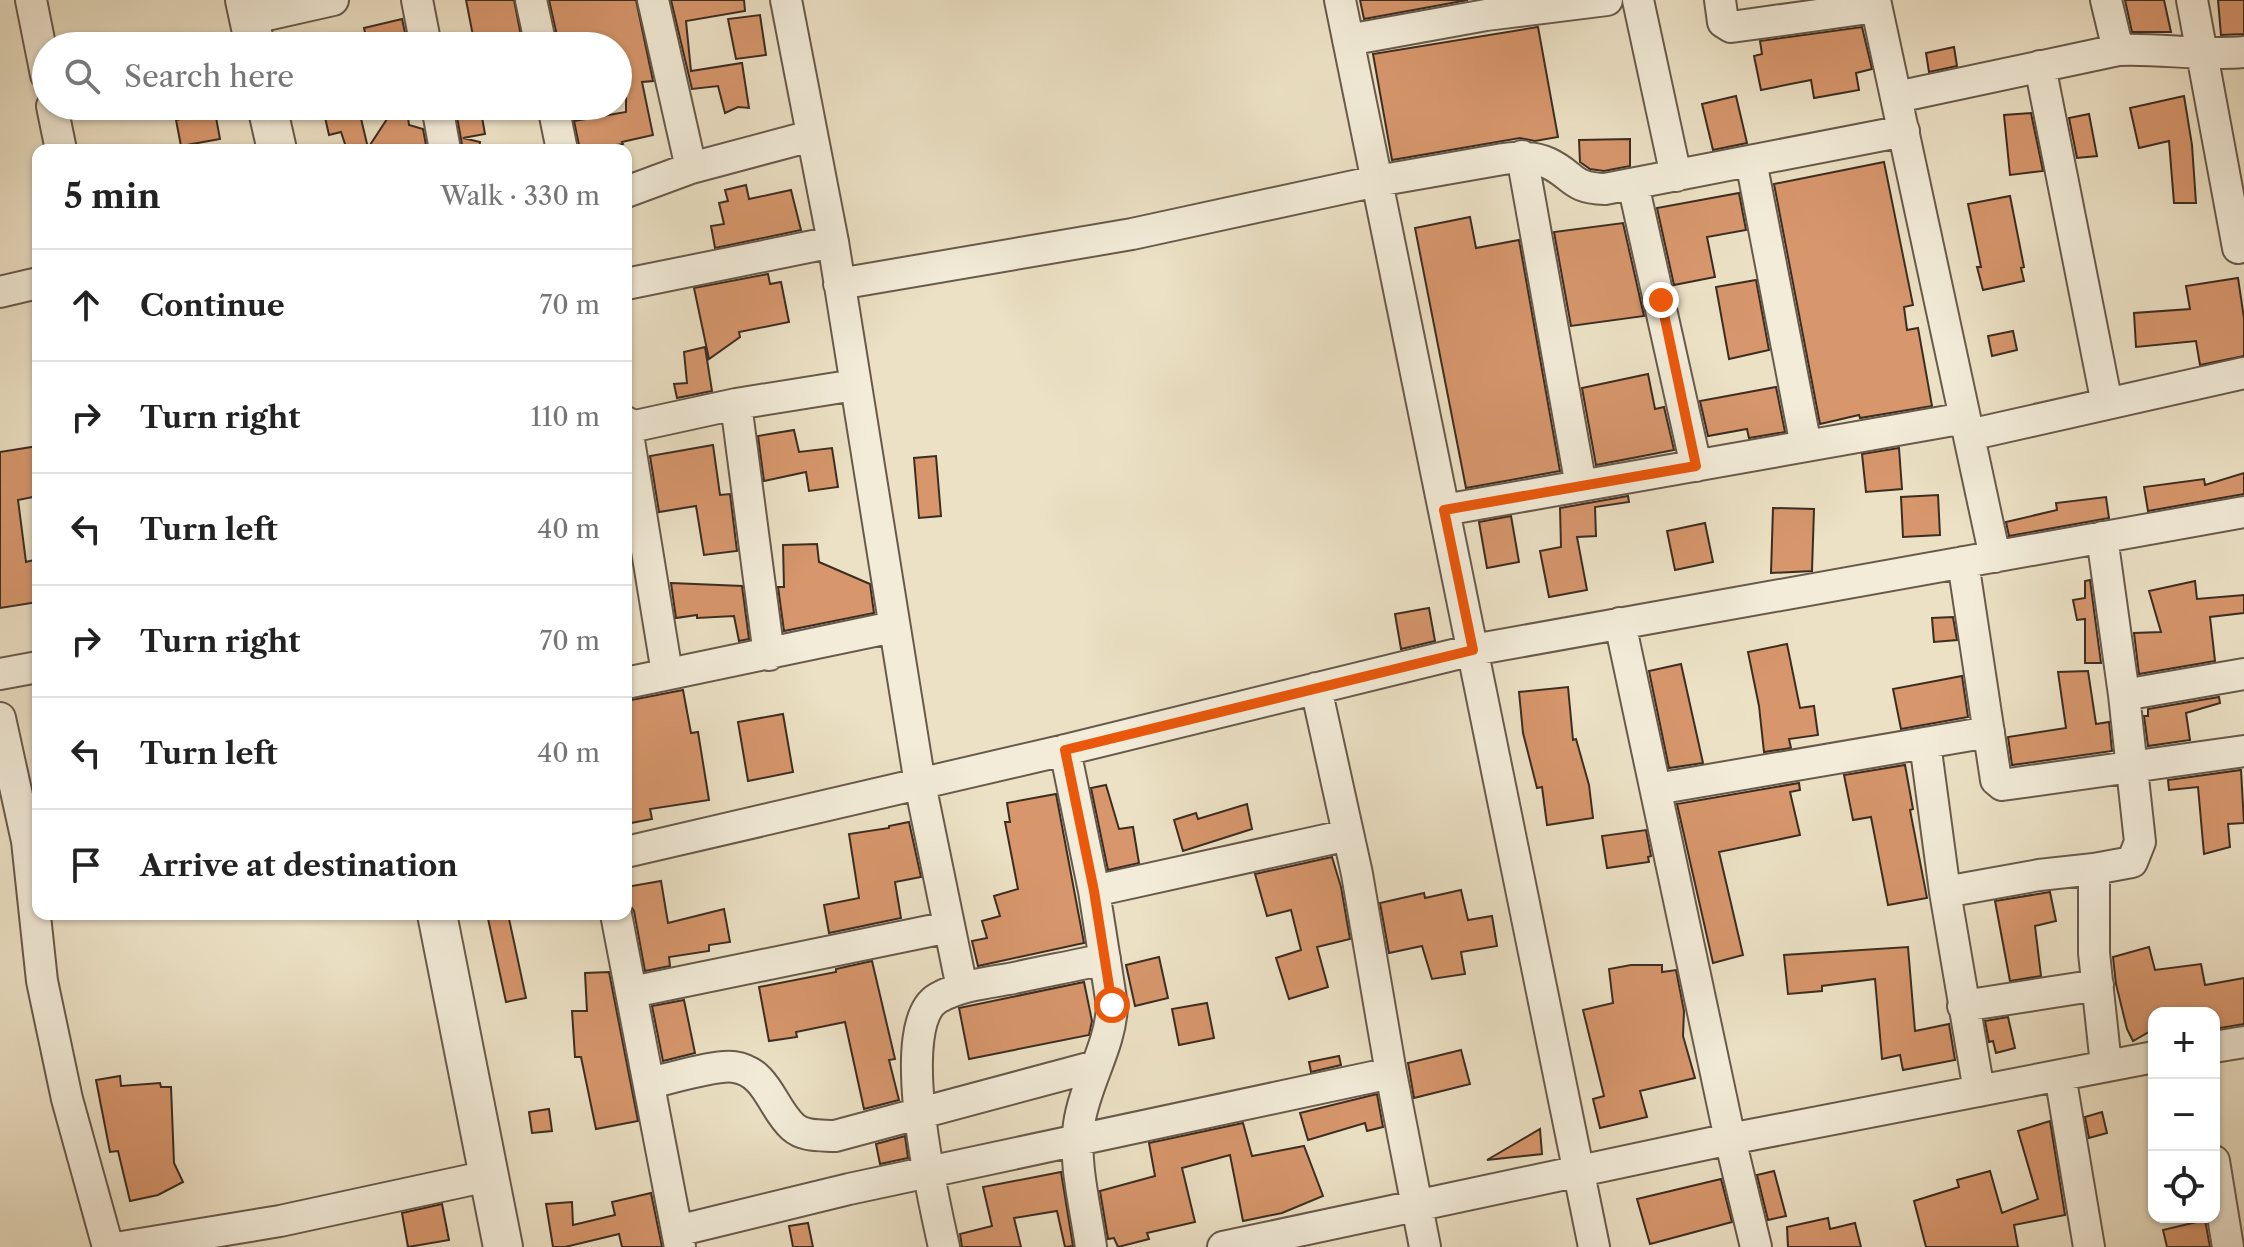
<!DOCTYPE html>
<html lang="en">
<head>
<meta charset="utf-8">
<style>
	:root { --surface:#fff; --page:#f2f2f2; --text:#222; --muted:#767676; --line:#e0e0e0 }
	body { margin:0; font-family:"Libre Caslon Text",serif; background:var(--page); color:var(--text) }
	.controls { position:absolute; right:24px; bottom:24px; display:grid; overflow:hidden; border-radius:16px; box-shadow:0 2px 6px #0004 }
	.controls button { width:72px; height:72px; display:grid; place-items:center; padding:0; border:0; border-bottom:2px solid var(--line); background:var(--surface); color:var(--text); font:40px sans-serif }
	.stop { position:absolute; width:24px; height:24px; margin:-18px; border:6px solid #ea580c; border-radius:50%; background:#fff }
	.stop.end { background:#ea580c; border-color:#fff; box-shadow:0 2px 8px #0008 }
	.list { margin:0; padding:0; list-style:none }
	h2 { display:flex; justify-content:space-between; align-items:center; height:104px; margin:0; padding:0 32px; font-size:34px }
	h2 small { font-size:26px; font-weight:400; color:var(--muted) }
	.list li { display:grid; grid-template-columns:52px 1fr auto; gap:24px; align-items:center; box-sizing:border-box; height:112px; padding:0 32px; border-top:2px solid var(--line) }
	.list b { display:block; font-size:30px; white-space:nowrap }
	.list em { font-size:26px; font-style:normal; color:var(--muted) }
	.icon { flex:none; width:44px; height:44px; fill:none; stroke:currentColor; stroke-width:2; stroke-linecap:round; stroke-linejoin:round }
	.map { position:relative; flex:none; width:2244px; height:1247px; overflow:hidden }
	.search { position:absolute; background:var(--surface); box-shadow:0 2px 6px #0004; left:32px; top:32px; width:600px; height:88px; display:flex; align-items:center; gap:20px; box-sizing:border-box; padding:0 28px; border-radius:44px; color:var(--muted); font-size:30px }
	.panel { position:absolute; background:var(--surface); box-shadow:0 2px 6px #0004; left:32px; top:144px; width:600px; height:776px; border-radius:16px }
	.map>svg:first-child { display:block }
</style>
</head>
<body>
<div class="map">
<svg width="2244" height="1247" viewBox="0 0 2244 1247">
	<rect width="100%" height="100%" fill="#ece1c5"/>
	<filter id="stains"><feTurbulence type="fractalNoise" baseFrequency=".0025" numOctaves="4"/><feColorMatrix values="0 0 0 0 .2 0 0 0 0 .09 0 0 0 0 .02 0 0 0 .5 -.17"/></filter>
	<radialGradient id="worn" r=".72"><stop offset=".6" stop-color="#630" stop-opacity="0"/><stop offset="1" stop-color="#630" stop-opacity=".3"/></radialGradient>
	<path fill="#d7966c" stroke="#3c2d22" stroke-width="2" d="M466,0H514L523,46H475Z
		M549,0H636L653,81L642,82L653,135L622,142L623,144L580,150L574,121L626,112V63L618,65V46H599L596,34L558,40Z
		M671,0H744L745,11L686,21L691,71L742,63L749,108L738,107L725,113L718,86L692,89Z
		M1360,0H1468L1364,19Z
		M2125,0H2164L2171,32H2132Z
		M2218,0H2244V34L2221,35Z
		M760,15L766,55L736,59L728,19Z
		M402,19L408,46H368L364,28Z
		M1538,27L1558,137L1535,141L1520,138L1392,160L1373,54Z
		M1862,27L1872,69L1856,73L1859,90L1814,98L1811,80L1761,90L1754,56L1762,54L1760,41Z
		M1954,47L1957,66L1929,72L1926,53Z
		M1736,96L1747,143L1713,150L1702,104Z
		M2184,96L2192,145L2196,203H2174L2169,141L2139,148L2130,108Z
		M352,106H358L368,148L393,110L407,109L409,125L423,129L427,150H347L341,132L329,135L324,113Z
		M455,106H480L485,134L463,138L480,142L479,150H463Z
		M215,112L220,139L181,146L176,120Z
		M2031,113L2043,171L2010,175L2004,115Z
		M2089,114L2097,156L2077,158L2069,118Z
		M1630,139V166L1604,171L1590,169L1580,162L1579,140Z
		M1884,162L1913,305L1904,307L1907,330L1918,328L1932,406L1860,418L1859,415L1820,424L1774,184Z
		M746,185L749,199L791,190L801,230L715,248L711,226L724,224L719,203L728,201L725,190Z
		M1739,193L1746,230L1707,237L1715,277L1674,285L1657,208Z
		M2010,196L2024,267L2021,268L2024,281L1983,290L1977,267H1981L1968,204Z
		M1470,217L1476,248L1519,240L1560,471L1466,488L1415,228Z
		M1623,223L1644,316L1571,326L1554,232Z
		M768,274L770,284L781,282L789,322L739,332L740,337L709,359L694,288Z
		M2238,278L2244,318V356L2200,365L2196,341L2136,347L2134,313L2190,309L2186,286Z
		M1756,280L1769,350L1729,359L1716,287Z
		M2013,331L2017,350L1992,356L1988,336Z
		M705,347L712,391L677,398L674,384L687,383L684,352Z
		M1648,374L1655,409L1664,407L1674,450L1596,465L1582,388Z
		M1776,387L1785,432L1749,438L1747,429L1708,436L1700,401Z
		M794,430L799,452L832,448L838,487L809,491L806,472L764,481L758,436Z
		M713,445L720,495L730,494L737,551L704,555L696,506L659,512L650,456Z
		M38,446V496L18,500L26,562L38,559V602L0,608V452Z
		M1899,448L1902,489L1866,492L1862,454Z
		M936,456L941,516L919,518L914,458Z
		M2244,473V494L2148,511L2144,487L2204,479L2205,485Z
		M1938,495L1940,535L1903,537L1901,497Z
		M1628,496L1629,502L1595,507L1596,536L1577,537L1587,590L1549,597L1540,551L1561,547L1560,508Z
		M2106,497L2109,518L2009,536L2006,522L2057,510L2056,503Z
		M1773,508L1814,509L1812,571L1771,573Z
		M1511,516L1519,562L1487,568L1479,522Z
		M1705,523L1713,562L1675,570L1667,531Z
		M817,544L819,562L870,584L874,613L784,631L778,587H784L783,545Z
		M2090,580L2101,663H2085V619L2077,620L2073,600L2085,598V581Z
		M2195,581L2197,599L2244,595V613L2210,617L2215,661L2139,674L2134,633L2161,632L2149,591Z
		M671,583L742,586L749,639L739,641L734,616L697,618V615L676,618Z
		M1429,608L1435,641L1401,649L1395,614Z
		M1953,617L1957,640L1934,642L1932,618Z
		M1787,644L1800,708L1814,706L1818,735L1789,739L1791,748L1764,752L1759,706L1748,652Z
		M1681,664L1703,763L1669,768L1649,671Z
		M2088,671L2096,724L2109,722L2112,751L2012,765L2008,737L2066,728L2058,672Z
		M1962,676L1968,717L1901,729L1893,689Z
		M1568,687L1573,740L1576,739L1589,785L1593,818L1547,825L1542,787L1537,788L1523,733L1519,692Z
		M683,690L691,733L698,732L709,800L650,809L652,819L626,824V701Z
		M2219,697L2220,703L2186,713L2190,740L2148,746L2144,716H2148V709Z
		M783,714L793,772L748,781L738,722Z
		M1905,765L1913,809L1910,810L1927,898L1888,905L1871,817L1853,820L1844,775Z
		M2241,770L2244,823L2228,824L2230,847L2204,854L2198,787L2169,790L2168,780Z
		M1799,783L1800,790L1790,792L1800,835L1719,852L1743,955L1713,963L1677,804Z
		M1106,785L1119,829L1133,827L1139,863L1108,870L1091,788Z
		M1056,794L1084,943L978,966L972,941L987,938L982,921L1000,916L994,896L1018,889L1005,822H1010L1007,803Z
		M1247,804L1252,829L1183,851L1174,820L1196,813L1198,819Z
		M909,822L921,877L895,882L901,918L829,933L824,905L859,898L849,834L889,828V826Z
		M1646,830L1651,856L1648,857L1649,862L1607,868L1602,836Z
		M1332,857L1341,887L1350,939L1317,947L1328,987L1289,999L1276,958L1301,950L1291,910L1267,916L1255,874Z
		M661,881L668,923L724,909L730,942L709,945V951L669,957L670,966L645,971L634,911L626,900V887Z
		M1461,890L1468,920L1492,916L1497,946L1461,952L1465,974L1432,979L1422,946L1389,953L1380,903L1424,893L1425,898Z
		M2050,892L2056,921L2035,926L2041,976L2010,981L1995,901Z
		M487,914H508L526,998L506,1002Z
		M1908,947L1915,1031L1949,1024L1955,1060L1903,1070L1900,1055L1882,1059L1875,979L1822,986V991L1788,994L1784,955Z
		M2149,947L2155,970L2201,964L2205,985L2244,978V1024L2214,1029V1013H2154V1029L2133,1041L2127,1029L2116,984L2113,957Z
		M1159,957L1168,998L1135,1006L1126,965Z
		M872,961L895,1059L889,1060L899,1100L864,1109L845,1022L796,1032L797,1037L769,1041L759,987L836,972V969Z
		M1631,965H1662V972L1676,970L1684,1011L1683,1036L1695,1078L1640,1091L1647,1117L1600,1128L1593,1099L1604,1096L1583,1010L1613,1003L1609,969Z
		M609,972L638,1121L596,1129L581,1057H575L572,1011H587L585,973Z
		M1084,982L1092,1021L1089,1035L969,1059L959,1008Z
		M684,1000L695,1053L663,1061L652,1006Z
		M1207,1003L1214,1038L1179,1045L1172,1009Z
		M2008,1017L2015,1048L1996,1053L1993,1041L1989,1042L1985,1021Z
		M1461,1050L1470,1084L1414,1098L1408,1063Z
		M1339,1056L1341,1065L1311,1072L1309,1062Z
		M120,1076L121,1086L160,1083L161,1087H171L174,1163L183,1182L158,1195L130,1201L118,1151L110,1152L96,1080Z
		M1377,1094L1383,1127L1367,1131L1365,1123L1308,1140L1300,1113Z
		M549,1109L552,1131L532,1133L529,1112Z
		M2102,1112L2107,1133L2089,1138L2085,1117Z
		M2050,1121L2065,1215L2014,1225L2018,1247H1926L1914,1201L1959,1187L1957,1180L1990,1171L2002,1213L2038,1199L2018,1131Z
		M1243,1123L1252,1156L1304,1146L1323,1196L1282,1213L1243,1221L1230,1155L1182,1168L1195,1222L1147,1233L1149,1239L1118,1247L1114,1238L1108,1239L1100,1191L1155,1176L1149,1143Z
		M1540,1129L1542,1154L1487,1160Z
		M905,1136L908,1158L880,1164L876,1144Z
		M1774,1171L1786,1216L1768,1220L1757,1175Z
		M1061,1172L1073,1246L1065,1247L1057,1211L1014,1218L1021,1247H962L960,1234L992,1226L983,1187Z
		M1721,1179L1732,1222L1650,1244L1637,1199Z
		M651,1193L662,1247H622L619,1234L565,1247H553L546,1204L572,1202L573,1225L615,1215L612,1202Z
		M442,1204L449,1240L408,1247L402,1213Z
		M1828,1218L1830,1229L1855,1223L1861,1247H1788L1787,1227Z
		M2205,1220L2210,1247H2167L2163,1230Z
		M808,1223L813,1247H793L789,1226Z"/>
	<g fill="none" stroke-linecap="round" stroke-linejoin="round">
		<defs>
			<path id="minor" d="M31,0L46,75
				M417,0L426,46
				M531,0L541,46
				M653,0L691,168
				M786,0L833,242L920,784L962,988
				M1340,0L1594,1247
				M1638,0L1676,176
				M1720,0L1723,22L1731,27L1876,7
				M1875,0L1995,557
				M2106,0L2118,50
				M2192,0L2238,248
				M249,19L333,0
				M1348,40L1486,15L1607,0
				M2040,66L2107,404
				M1897,97L2118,50C2160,48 2202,56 2244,52
				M52,106L61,150
				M437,106L445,150
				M553,106L562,150
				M1522,156L1581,486
				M1751,161L1806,446
				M1633,184L1696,466
				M626,192L691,168L811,136
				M626,284L833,242
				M839,284L1132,234L1377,181L1503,159C1518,157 1533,156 1548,163C1574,175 1570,188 1605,189L1904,131
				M0,292L38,283
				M736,404L769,655
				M626,422L667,673
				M626,428L736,404L855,385
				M1969,435L2244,373
				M1444,510L1965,418
				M1963,562L1996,780L2002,785L2244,751
				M1620,623L1730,1139L1756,1247
				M0,674L38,667
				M626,683L893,627
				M1316,688L1357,874L1391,1073L1425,1247
				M2124,695L2244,674
				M0,718L27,841L42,981L67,1099L108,1247
				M1925,743L1945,892L1979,1091
				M1065,750L1094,891L1112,1005C1111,1046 1085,1083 1079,1124C1073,1161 1086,1210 1091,1247
				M1656,789L1989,732
				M626,852L1065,750L1473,650L2244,512
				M2094,869L2132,862L2140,842L2124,695L2102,537
				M1094,891L1348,835
				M1945,892L2039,875L2094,869V953L2106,1065
				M616,914L680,1247
				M632,992L949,927
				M1963,1006L2098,985
				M2214,1047L2244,1042
				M2060,1075L2089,1247
				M649,1083C669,1079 717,1064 734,1067C768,1072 771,1107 793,1127C804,1137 821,1135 835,1136L1096,1066
				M2214,1161L2228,1247
				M677,1231L849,1189L1391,1073
				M122,1247L280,1221L488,1176
				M944,1247C934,1202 892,1024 938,998C959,986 985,983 1009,979C1041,972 1073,966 1105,959
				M1223,1247L1730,1139L2154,1057"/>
			<path id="tertiary" d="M245,0L255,46
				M267,106L277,150
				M437,914L503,1247"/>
		</defs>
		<use href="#minor" stroke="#685a4b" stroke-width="34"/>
		<use href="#tertiary" stroke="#685a4b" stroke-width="42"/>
		<use href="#minor" stroke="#f3ecd9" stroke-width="30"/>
		<use href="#tertiary" stroke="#f3ecd9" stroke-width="38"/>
	</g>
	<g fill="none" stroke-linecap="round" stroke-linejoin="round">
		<path stroke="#ea580c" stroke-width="10" d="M1112,1005L1094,891L1065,750L1473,650L1444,510L1696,466L1661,300"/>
	</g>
	<rect width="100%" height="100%" filter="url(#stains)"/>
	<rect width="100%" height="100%" fill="url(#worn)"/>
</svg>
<div class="controls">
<button>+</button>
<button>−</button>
<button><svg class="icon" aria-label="locate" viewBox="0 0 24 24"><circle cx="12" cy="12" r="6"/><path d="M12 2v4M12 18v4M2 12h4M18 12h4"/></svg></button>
</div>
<div class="stop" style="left:1112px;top:1005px"></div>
<div class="stop end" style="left:1661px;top:300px"></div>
<div class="search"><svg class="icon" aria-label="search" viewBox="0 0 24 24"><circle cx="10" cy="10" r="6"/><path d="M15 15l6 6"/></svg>Search here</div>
<section class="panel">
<h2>5 min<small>Walk · 330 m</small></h2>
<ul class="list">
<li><svg class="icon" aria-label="ahead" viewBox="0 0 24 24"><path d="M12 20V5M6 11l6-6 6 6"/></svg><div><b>Continue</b></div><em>70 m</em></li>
<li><svg class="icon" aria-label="right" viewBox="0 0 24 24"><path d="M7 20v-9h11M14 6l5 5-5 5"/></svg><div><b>Turn right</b></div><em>110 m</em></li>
<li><svg class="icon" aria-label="left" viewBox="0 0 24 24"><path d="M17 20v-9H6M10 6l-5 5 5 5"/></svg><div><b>Turn left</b></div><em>40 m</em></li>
<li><svg class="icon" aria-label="right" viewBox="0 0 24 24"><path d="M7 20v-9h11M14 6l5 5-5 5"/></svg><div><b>Turn right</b></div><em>70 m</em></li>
<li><svg class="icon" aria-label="left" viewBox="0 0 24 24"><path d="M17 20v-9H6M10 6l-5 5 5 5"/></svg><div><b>Turn left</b></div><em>40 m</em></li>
<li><svg class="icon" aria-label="arrive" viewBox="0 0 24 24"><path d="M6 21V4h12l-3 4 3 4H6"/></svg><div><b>Arrive at destination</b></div></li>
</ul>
</section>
</div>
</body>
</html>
